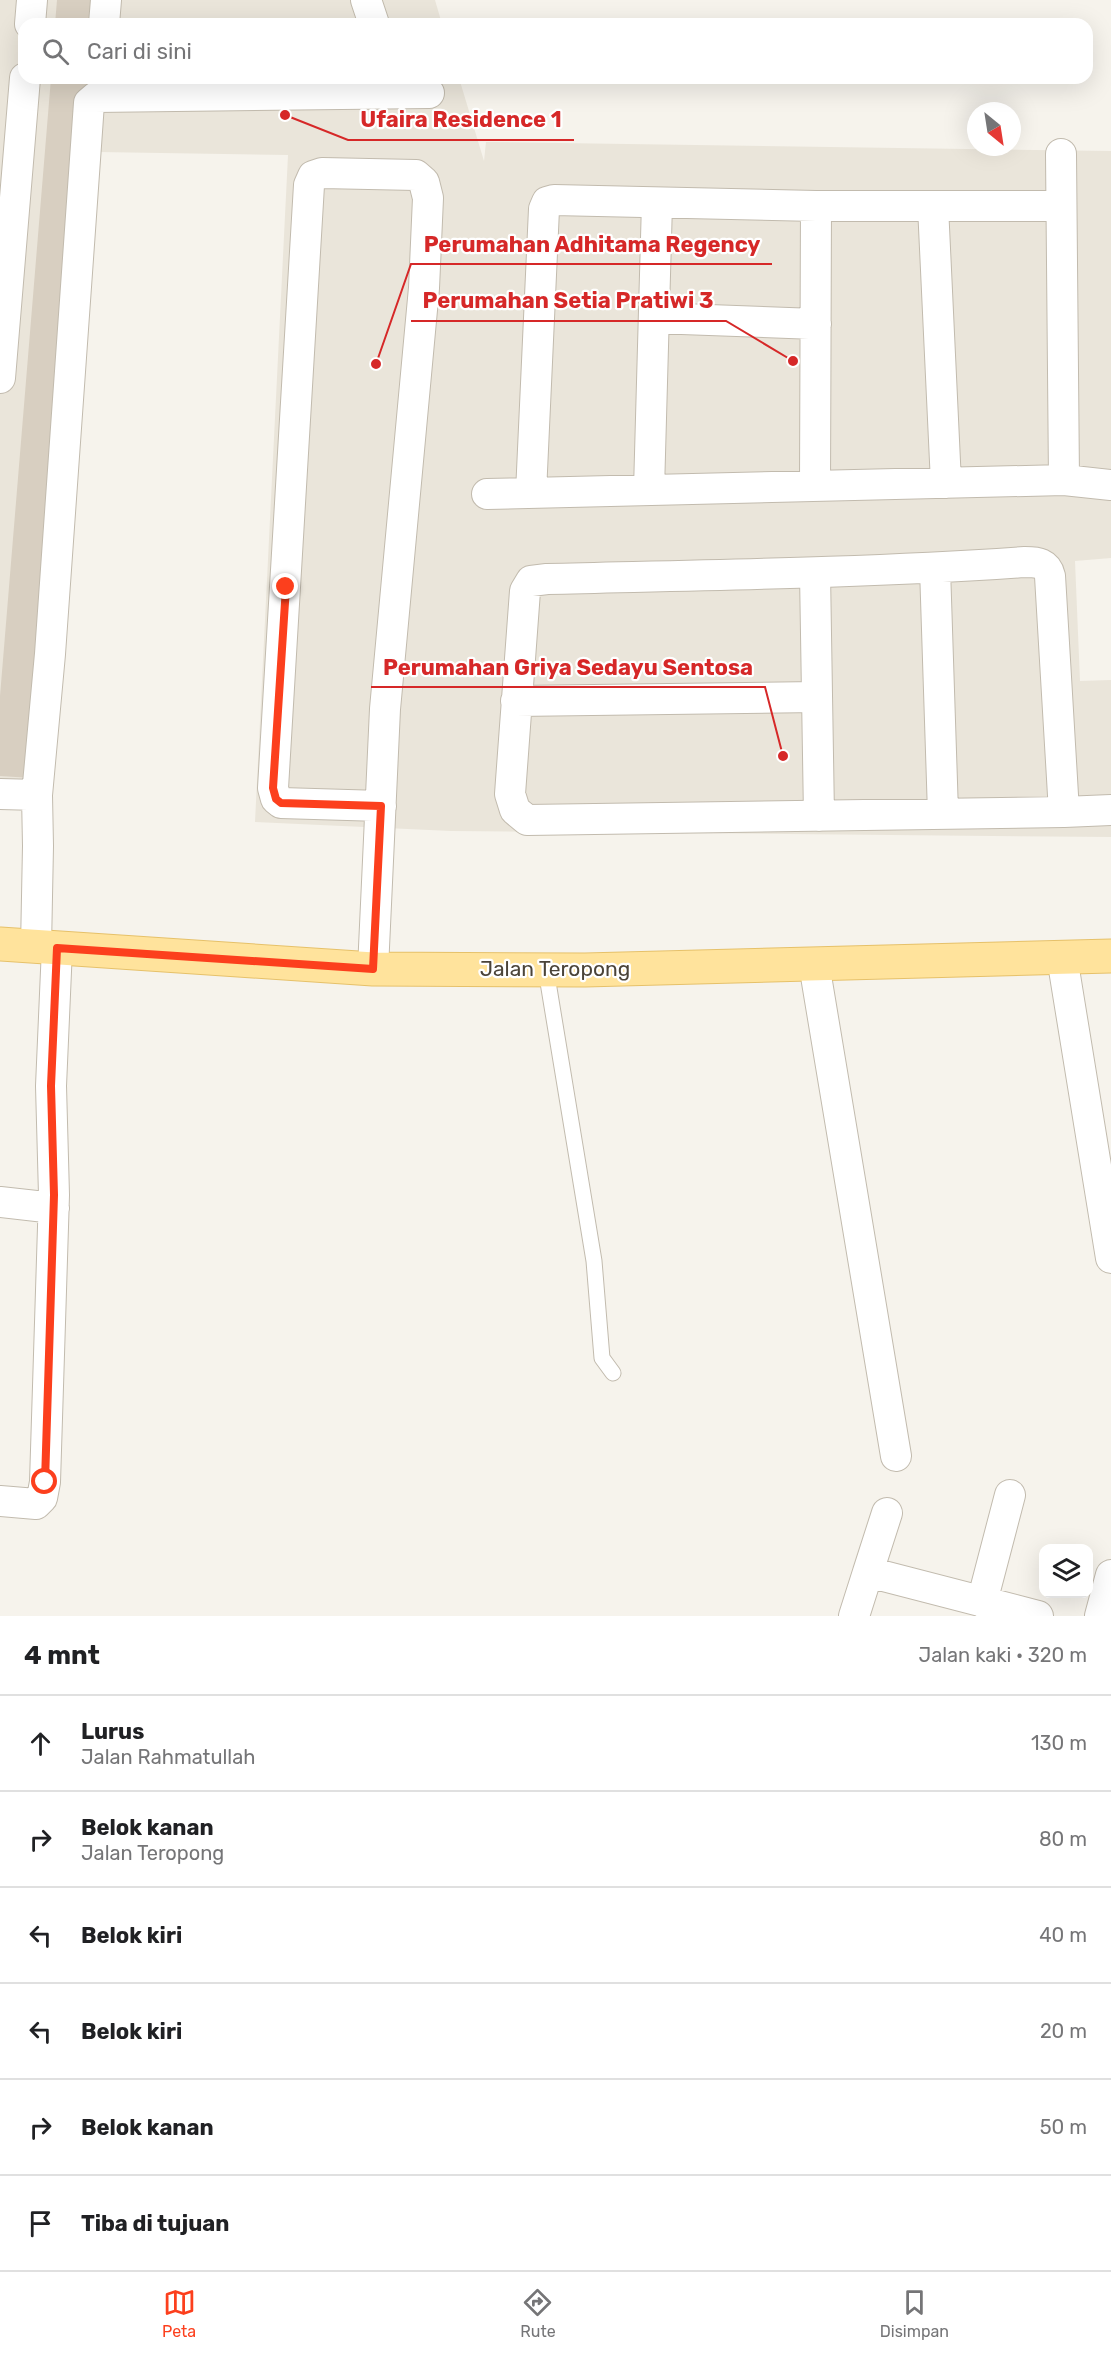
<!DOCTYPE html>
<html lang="id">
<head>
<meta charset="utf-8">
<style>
	:root { --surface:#fff; --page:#f2f2f2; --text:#202124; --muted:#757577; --line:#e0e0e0; --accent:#fc3f1d }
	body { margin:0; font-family:Rubik,sans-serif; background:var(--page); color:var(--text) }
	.controls { position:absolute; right:18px; bottom:18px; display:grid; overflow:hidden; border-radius:12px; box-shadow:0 6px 24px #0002 }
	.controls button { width:54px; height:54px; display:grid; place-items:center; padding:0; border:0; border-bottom:2px solid var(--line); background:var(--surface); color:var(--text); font:30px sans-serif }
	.compass { position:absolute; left:967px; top:102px; width:54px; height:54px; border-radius:50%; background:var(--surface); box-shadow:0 6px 24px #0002; rotate:150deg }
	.stop { position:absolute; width:18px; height:18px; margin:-14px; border:4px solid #fc3f1d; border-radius:50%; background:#fff }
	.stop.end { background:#fc3f1d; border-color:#fff; box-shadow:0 2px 6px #0008 }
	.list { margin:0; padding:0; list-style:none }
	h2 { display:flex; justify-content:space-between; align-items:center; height:78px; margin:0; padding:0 24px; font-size:26px }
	h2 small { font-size:20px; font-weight:400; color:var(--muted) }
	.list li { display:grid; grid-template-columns:39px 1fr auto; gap:18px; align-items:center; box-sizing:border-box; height:96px; padding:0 24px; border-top:2px solid var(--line) }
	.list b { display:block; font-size:22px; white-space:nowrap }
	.list p { margin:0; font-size:20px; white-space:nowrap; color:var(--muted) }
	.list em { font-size:20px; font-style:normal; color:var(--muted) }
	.icon { flex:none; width:33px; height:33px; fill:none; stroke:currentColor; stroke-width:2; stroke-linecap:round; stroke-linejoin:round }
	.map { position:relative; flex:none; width:1111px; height:1616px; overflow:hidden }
	.search { position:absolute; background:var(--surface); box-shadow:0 6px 24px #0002; left:18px; right:18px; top:18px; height:66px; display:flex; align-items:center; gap:15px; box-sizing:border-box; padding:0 21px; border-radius:18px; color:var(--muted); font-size:22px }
	.sheet { height:654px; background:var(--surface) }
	nav { display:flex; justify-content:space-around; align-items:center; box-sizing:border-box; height:84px; border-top:2px solid var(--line); background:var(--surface); font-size:16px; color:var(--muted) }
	nav a { display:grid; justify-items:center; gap:3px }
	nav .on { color:var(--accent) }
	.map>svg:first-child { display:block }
</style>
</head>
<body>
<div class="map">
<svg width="1111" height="1616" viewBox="0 0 1111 1616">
	<rect width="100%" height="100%" fill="#f6f3ec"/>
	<path fill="#eae5da" d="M0,0H435L442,24H24V78H459L484,161L486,142L1111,151V558L1075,561L1080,681L1111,680V837L451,831L255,822L288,155L98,152L44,807L0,801Z"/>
	<path fill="#d8cfc1" d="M57,0H95L93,24H55Z
		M51,78H89L31,778L0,776V696Z"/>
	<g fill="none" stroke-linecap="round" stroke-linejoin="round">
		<defs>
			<path id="lane" d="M546,970L594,1261L602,1358L613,1373"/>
			<path id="street" d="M366,0L374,24
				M30,24L32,0
				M104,24L106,0
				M1061,154L1064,480
				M933,206L946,483
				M654,318L816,324
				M0,378L25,78
				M815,485L816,206
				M649,490L657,203
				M531,493L544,209L547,202L554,200L816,206H1061
				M487,494L1064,480L1111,485
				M935,568L943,813
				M815,573L819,816
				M516,701L817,697
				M0,794L37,795
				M1064,812L1050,576C1047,563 1038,562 1025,562C866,573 707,575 547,579L531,581L525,591L510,794L515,810L527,820L1064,812L1111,810
				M36,947L38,846L37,795L50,654L89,103L96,97L429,93
				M1062,957L1111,1258
				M814,964L896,1456
				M373,969L385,709L424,288L428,198L424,182L416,175L322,173L313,176L309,185L273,788L276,799L281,803L381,806
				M0,1202L54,1208
				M0,1501L36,1504L42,1498L45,1482L54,1195L51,1086L57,948
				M868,1572L887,1513
				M982,1602L1010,1495
				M854,1616L868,1572L1038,1616
				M1100,1616L1111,1575"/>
			<path id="primary" d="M0,944L373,969L585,970L1111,956"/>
		</defs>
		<use href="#lane" stroke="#c2bbae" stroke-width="17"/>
		<use href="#street" stroke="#c2bbae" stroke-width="32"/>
		<use href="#primary" stroke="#e6c16a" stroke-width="35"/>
		<use href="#lane" stroke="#fff" stroke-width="15"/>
		<use href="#street" stroke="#fff" stroke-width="30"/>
		<use href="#primary" stroke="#ffe39c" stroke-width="33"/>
	</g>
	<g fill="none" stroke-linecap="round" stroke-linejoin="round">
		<path stroke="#fc3f1d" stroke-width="8" d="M45,1482L54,1195L51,1086L57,948L373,969L381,806L281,803L276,799L273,788L286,587"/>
	</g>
	<g text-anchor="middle" stroke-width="4.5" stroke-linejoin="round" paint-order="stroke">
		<g font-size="21" fill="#4b4439" stroke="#fff">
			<text x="555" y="976">Jalan Teropong</text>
		</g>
	</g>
	<path fill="none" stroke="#d62828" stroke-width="2" d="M285 115L348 140H574M376 364L411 264H772M793 361L726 321H411M783 756L765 687H371"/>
	<g fill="#d62828" stroke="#fff" stroke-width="2">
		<circle cx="285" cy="115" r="6"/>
		<circle cx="376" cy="364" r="6"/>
		<circle cx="793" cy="361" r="6"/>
		<circle cx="783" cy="756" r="6"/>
	</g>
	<g font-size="22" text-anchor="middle" font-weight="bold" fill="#d62828" stroke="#fff" stroke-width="4.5" stroke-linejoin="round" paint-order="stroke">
		<text x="461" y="127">Ufaira Residence 1</text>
		<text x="592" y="252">Perumahan Adhitama Regency</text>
		<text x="568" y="308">Perumahan Setia Pratiwi 3</text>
		<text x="568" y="675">Perumahan Griya Sedayu Sentosa</text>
	</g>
</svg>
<div class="controls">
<button><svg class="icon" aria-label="layers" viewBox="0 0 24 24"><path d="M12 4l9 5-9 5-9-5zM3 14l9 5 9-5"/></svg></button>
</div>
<svg class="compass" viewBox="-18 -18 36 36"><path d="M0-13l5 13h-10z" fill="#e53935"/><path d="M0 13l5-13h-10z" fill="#757577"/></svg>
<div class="stop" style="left:45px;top:1482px"></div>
<div class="stop end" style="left:286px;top:587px"></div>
<div class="search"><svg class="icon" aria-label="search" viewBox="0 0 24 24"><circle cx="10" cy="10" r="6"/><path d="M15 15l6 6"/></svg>Cari di sini</div>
</div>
<section class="sheet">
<h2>4 mnt<small>Jalan kaki · 320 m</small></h2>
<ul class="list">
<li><svg class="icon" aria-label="ahead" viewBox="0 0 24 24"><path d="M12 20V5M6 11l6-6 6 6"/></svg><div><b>Lurus</b><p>Jalan Rahmatullah</p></div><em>130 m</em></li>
<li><svg class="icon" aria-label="right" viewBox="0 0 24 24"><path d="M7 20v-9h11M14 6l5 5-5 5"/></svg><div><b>Belok kanan</b><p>Jalan Teropong</p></div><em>80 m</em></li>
<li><svg class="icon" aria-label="left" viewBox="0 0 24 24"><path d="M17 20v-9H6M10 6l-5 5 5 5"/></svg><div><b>Belok kiri</b></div><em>40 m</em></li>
<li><svg class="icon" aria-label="left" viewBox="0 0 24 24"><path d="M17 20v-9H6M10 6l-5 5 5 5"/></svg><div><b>Belok kiri</b></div><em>20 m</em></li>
<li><svg class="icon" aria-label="right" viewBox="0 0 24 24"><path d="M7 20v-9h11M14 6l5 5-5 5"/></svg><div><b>Belok kanan</b></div><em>50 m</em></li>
<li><svg class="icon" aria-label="arrive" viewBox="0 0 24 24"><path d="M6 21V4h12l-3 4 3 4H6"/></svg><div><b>Tiba di tujuan</b></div></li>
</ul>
</section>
<nav>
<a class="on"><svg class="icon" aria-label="map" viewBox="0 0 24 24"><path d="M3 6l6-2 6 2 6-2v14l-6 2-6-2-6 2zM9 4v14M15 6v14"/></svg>Peta</a>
<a><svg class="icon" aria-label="directions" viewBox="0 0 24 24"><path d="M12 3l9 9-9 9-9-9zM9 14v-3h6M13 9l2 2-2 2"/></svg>Rute</a>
<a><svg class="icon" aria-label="saved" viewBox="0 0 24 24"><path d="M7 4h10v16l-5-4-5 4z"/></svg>Disimpan</a>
</nav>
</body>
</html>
